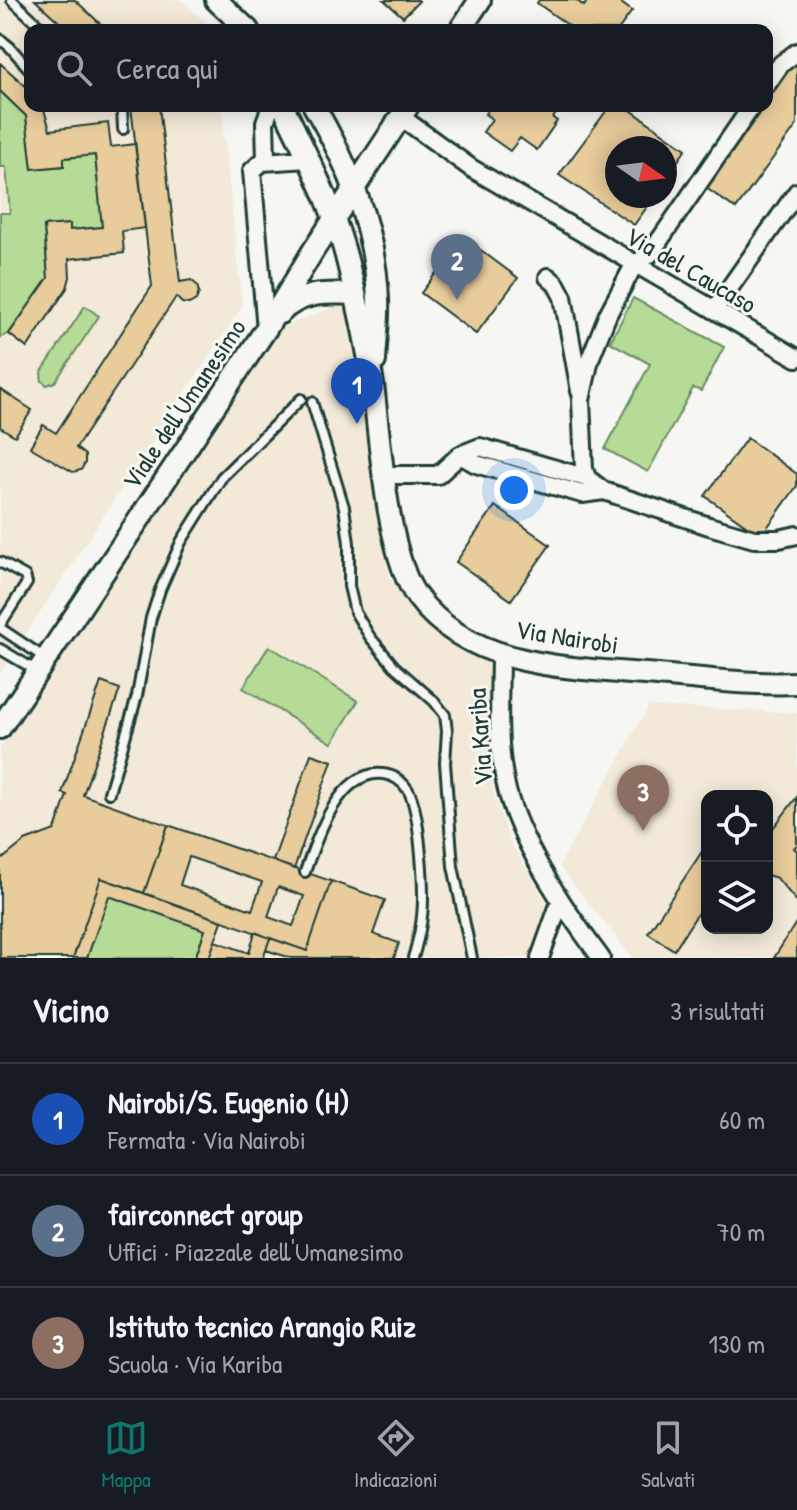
<!DOCTYPE html>
<html lang="it">
<head>
<meta charset="utf-8">
<style>
	:root { --surface:#171b24; --page:#20242c; --text:#f1f3f6; --muted:#9ea1a6; --line:#363941; --accent:#0f766e }
	body { margin:0; font-family:"Patrick Hand",sans-serif; background:var(--page); color:var(--text) }
	.controls { position:absolute; right:24px; bottom:24px; display:grid; overflow:hidden; border-radius:16px; box-shadow:0 4px 20px #0003 }
	.controls button { width:72px; height:72px; display:grid; place-items:center; padding:0; border:0; border-bottom:2px solid var(--line); background:var(--surface); color:var(--text); font:40px sans-serif }
	.compass { position:absolute; left:605px; top:136px; width:72px; height:72px; border-radius:50%; background:var(--surface); box-shadow:0 4px 20px #0003; rotate:104deg }
	.you { position:absolute; left:514px; top:490px; width:28px; height:28px; margin:-20px; border:6px solid #fff; border-radius:50%; background:#1a73e8; box-shadow:0 0 0 12px #1a73e833 }
	.badge { display:grid; place-items:center; width:52px; height:52px; border-radius:50%; background:var(--accent); color:#fff; font-size:26px; font-weight:700 }
	.pin { position:absolute; translate:-50% -66px; filter:drop-shadow(0 2px 4px #0008) }
	.pin::after { content:''; position:absolute; top:42px; width:28px; height:24px; background:inherit; clip-path:polygon(0 0,100% 0,50% 100%) }
	.list { margin:0; padding:0; list-style:none }
	h2 { display:flex; justify-content:space-between; align-items:center; height:104px; margin:0; padding:0 32px; font-size:34px }
	h2 small { font-size:26px; font-weight:400; color:var(--muted) }
	.list li { display:grid; grid-template-columns:52px 1fr auto; gap:24px; align-items:center; box-sizing:border-box; height:112px; padding:0 32px; border-top:2px solid var(--line) }
	.list b { display:block; font-size:30px; white-space:nowrap }
	.list p { margin:0; font-size:26px; white-space:nowrap; color:var(--muted) }
	.list em { font-size:26px; font-style:normal; color:var(--muted) }
	.icon { flex:none; width:44px; height:44px; fill:none; stroke:currentColor; stroke-width:2; stroke-linecap:round; stroke-linejoin:round }
	.map { position:relative; flex:none; width:797px; height:958px; overflow:hidden }
	.search { position:absolute; background:var(--surface); box-shadow:0 4px 20px #0003; left:24px; right:24px; top:24px; height:88px; display:flex; align-items:center; gap:20px; box-sizing:border-box; padding:0 28px; border-radius:16px; color:var(--muted); font-size:30px }
	.sheet { height:440px; background:var(--surface) }
	nav { display:flex; justify-content:space-around; align-items:center; box-sizing:border-box; height:112px; border-top:2px solid var(--line); background:var(--surface); font-size:22px; color:var(--muted) }
	nav a { display:grid; justify-items:center; gap:4px }
	nav .on { color:var(--accent) }
	.map>svg:first-child { display:block }
</style>
</head>
<body>
<div class="map">
<svg width="797" height="958" viewBox="0 0 797 958">
	<rect width="100%" height="100%" fill="#f6f6f2"/>
	<filter id="ink" filterUnits="userSpaceOnUse"><feTurbulence type="fractalNoise" baseFrequency=".0125" numOctaves="2"/><feDisplacementMap in="SourceGraphic" scale="16" xChannelSelector="R" yChannelSelector="G"/><feConvolveMatrix kernelMatrix="1 2 1 2 8 2 1 2 1" color-interpolation-filters="sRGB"/></filter>
	<g filter="url(#ink)">
		<path fill="#f2e9d8" fill-rule="evenodd" d="M0,0H181L214,30H30V106H221L242,306L0,673Z
			M345,303L366,410L390,578L430,625L489,660L493,792L511,844L548,904L529,958H0V748L278,329Z
			M649,706L797,713V958H633L559,866ZM707,796H767V928H707Z"/>
		<path fill="#b5db96" stroke="#6a8c65" stroke-width="2" d="M0,91L26,116L32,169L64,166V158L95,155L102,227L70,230L69,224L44,226L48,278L9,333L0,338V213H10L6,167H0Z
			M633,298L724,347L701,391L693,388L648,472L605,449L650,364L610,342Z
			M85,306L99,316L55,382L47,385L42,381L41,373Z
			M269,646L358,701L332,743L243,688Z
			M109,896L205,930L195,958H87Z"/>
		<path fill="#e8cc9c" stroke="#1f3d34" stroke-width="2" fill-rule="evenodd" d="M35,0H75L107,30H68Z
			M384,0H418L419,1L403,17Z
			M539,0H576L584,6L588,0H617L632,11L618,30H575L537,3Z
			M792,61L797,65V125L736,209L702,185L760,106H767V96Z
			M0,63L30,90V106H43L50,130L108,123L111,147L135,144L145,228L122,231L124,253L69,259L70,277L67,288L27,348L9,334L48,278L44,226L70,224V230L102,227L95,155L64,158V166L32,169L26,116L0,91Z
			M131,106H159L180,282L191,280L197,285L199,293L196,300L189,304L182,303L176,297L76,448L85,455V463L81,470L73,472L30,447L43,425L56,433L152,286Z
			M491,106H561L553,118L557,121L537,150L520,138L510,151L483,132L492,119L485,114Z
			M610,106H625L686,149L665,180V148H617V196H655L634,225L559,175Z
			M463,237L518,278L476,334L421,293Z
			M0,389L32,410L15,436L0,427Z
			M747,438L797,474V486L761,536L705,496Z
			M495,506L550,545L511,600L456,562Z
			M101,682L120,689L83,795L168,825L144,893L101,878L73,958H0V861L25,841L55,830L67,795L62,793Z
			M311,754L332,761L294,869L273,861Z
			M797,797V845L794,848L797,851V902L777,878L767,875V836Z
			M168,825L331,881L307,951L144,893ZM189,857L262,882L252,910L180,885ZM278,887L304,896L293,926L268,917Z
			M707,844V899L674,950L648,933Z
			M101,878L222,921L209,958H195L205,930L109,896L87,958H73Z
			M331,881L385,900L373,934L399,943L394,958H291L266,950L270,938L307,951Z
			M797,921V958H774Z
			M255,932L270,938L263,958H209L215,941L249,953Z"/>
		<g fill="none" stroke-linecap="round" stroke-linejoin="round">
			<defs>
				<path id="service" d="M12,0L44,30
					M0,39L10,47L30,70
					M122,106L123,129
					M312,402L344,507L349,543V586L355,612L370,637L394,666L434,701L445,715L447,731L445,763L453,866L472,958
					M0,562L25,576L27,583L0,625
					M0,628L45,658
					M0,649L37,671
					M109,793L137,696L151,618L160,590L181,542L222,477L301,399
					M305,872C316,840 339,769 383,774C393,775 402,781 408,790C420,809 425,892 422,916C421,930 417,944 413,958"/>
				<path id="minor" d="M767,84L781,64L797,52
					M752,106L650,254L634,265L608,314L590,359L581,400L584,469L587,478L604,491L709,526L754,539H779L797,535
					M401,117L471,168L797,358
					M266,161L265,122L271,106
					M548,277L556,284L563,297L580,391
					M714,310L797,192
					M266,329L252,171L262,162L308,159
					M460,455L476,464L582,494L604,491
					M384,475H438L460,455L480,447L587,478
					M500,653C500,696 496,739 505,781C516,839 566,911 601,958
					M540,958L560,902"/>
				<path id="tertiary" d="M216,0L248,30
					M460,30L480,0
					M283,106C308,158 336,211 349,268C359,309 369,351 374,393C380,443 388,560 418,598C472,670 577,668 658,675C704,679 751,685 797,683
					M314,106C349,166 375,228 378,299C379,319 376,340 375,361
					M280,313C301,291 327,293 355,294
					M0,728L266,329L313,251L408,106"/>
			</defs>
			<use href="#service" stroke="#1f3d34" stroke-width="14"/>
			<use href="#minor" stroke="#1f3d34" stroke-width="22"/>
			<use href="#tertiary" stroke="#1f3d34" stroke-width="26"/>
			<use href="#service" stroke="#f6f6f2" stroke-width="8"/>
			<use href="#minor" stroke="#f6f6f2" stroke-width="16"/>
			<use href="#tertiary" stroke="#f6f6f2" stroke-width="20"/>
		</g>
	</g>
	<g text-anchor="middle" stroke-width="6" stroke-linejoin="round" paint-order="stroke">
		<g font-size="26" fill="#1f3d34" stroke="#f6f6f2">
			<text transform="translate(691 270) rotate(30)" y="9">Via del Caucaso</text>
			<text transform="translate(184 404) rotate(-56)" y="9">Viale dell'Umanesimo</text>
			<text transform="translate(567 637) rotate(9)" y="9">Via Nairobi</text>
			<text transform="translate(480 737) rotate(-94)" y="9">Via Kariba</text>
		</g>
	</g>
</svg>
<div class="controls">
<button><svg class="icon" aria-label="locate" viewBox="0 0 24 24"><circle cx="12" cy="12" r="6"/><path d="M12 2v4M12 18v4M2 12h4M18 12h4"/></svg></button>
<button><svg class="icon" aria-label="layers" viewBox="0 0 24 24"><path d="M12 4l9 5-9 5-9-5zM3 14l9 5 9-5"/></svg></button>
</div>
<svg class="compass" viewBox="-18 -18 36 36"><path d="M0-13l5 13h-10z" fill="#e53935"/><path d="M0 13l5-13h-10z" fill="#9ea1a6"/></svg>
<div class="you"></div>
<div class="pin badge" style="left:357px;top:424px;background:#1a4fb4">1</div>
<div class="pin badge" style="left:457px;top:300px;background:#5c6f8a">2</div>
<div class="pin badge" style="left:643px;top:831px;background:#8d6e63">3</div>
<div class="search"><svg class="icon" aria-label="search" viewBox="0 0 24 24"><circle cx="10" cy="10" r="6"/><path d="M15 15l6 6"/></svg>Cerca qui</div>
</div>
<section class="sheet">
<h2>Vicino<small>3 risultati</small></h2>
<ul class="list">
<li><span class="badge" style="background:#1a4fb4">1</span><div><b>Nairobi/S. Eugenio (H)</b><p>Fermata · Via Nairobi</p></div><em>60 m</em></li>
<li><span class="badge" style="background:#5c6f8a">2</span><div><b>fairconnect group</b><p>Uffici · Piazzale dell'Umanesimo</p></div><em>70 m</em></li>
<li><span class="badge" style="background:#8d6e63">3</span><div><b>Istituto tecnico Arangio Ruiz</b><p>Scuola · Via Kariba</p></div><em>130 m</em></li>
</ul>
</section>
<nav>
<a class="on"><svg class="icon" aria-label="map" viewBox="0 0 24 24"><path d="M3 6l6-2 6 2 6-2v14l-6 2-6-2-6 2zM9 4v14M15 6v14"/></svg>Mappa</a>
<a><svg class="icon" aria-label="directions" viewBox="0 0 24 24"><path d="M12 3l9 9-9 9-9-9zM9 14v-3h6M13 9l2 2-2 2"/></svg>Indicazioni</a>
<a><svg class="icon" aria-label="saved" viewBox="0 0 24 24"><path d="M7 4h10v16l-5-4-5 4z"/></svg>Salvati</a>
</nav>
</body>
</html>
